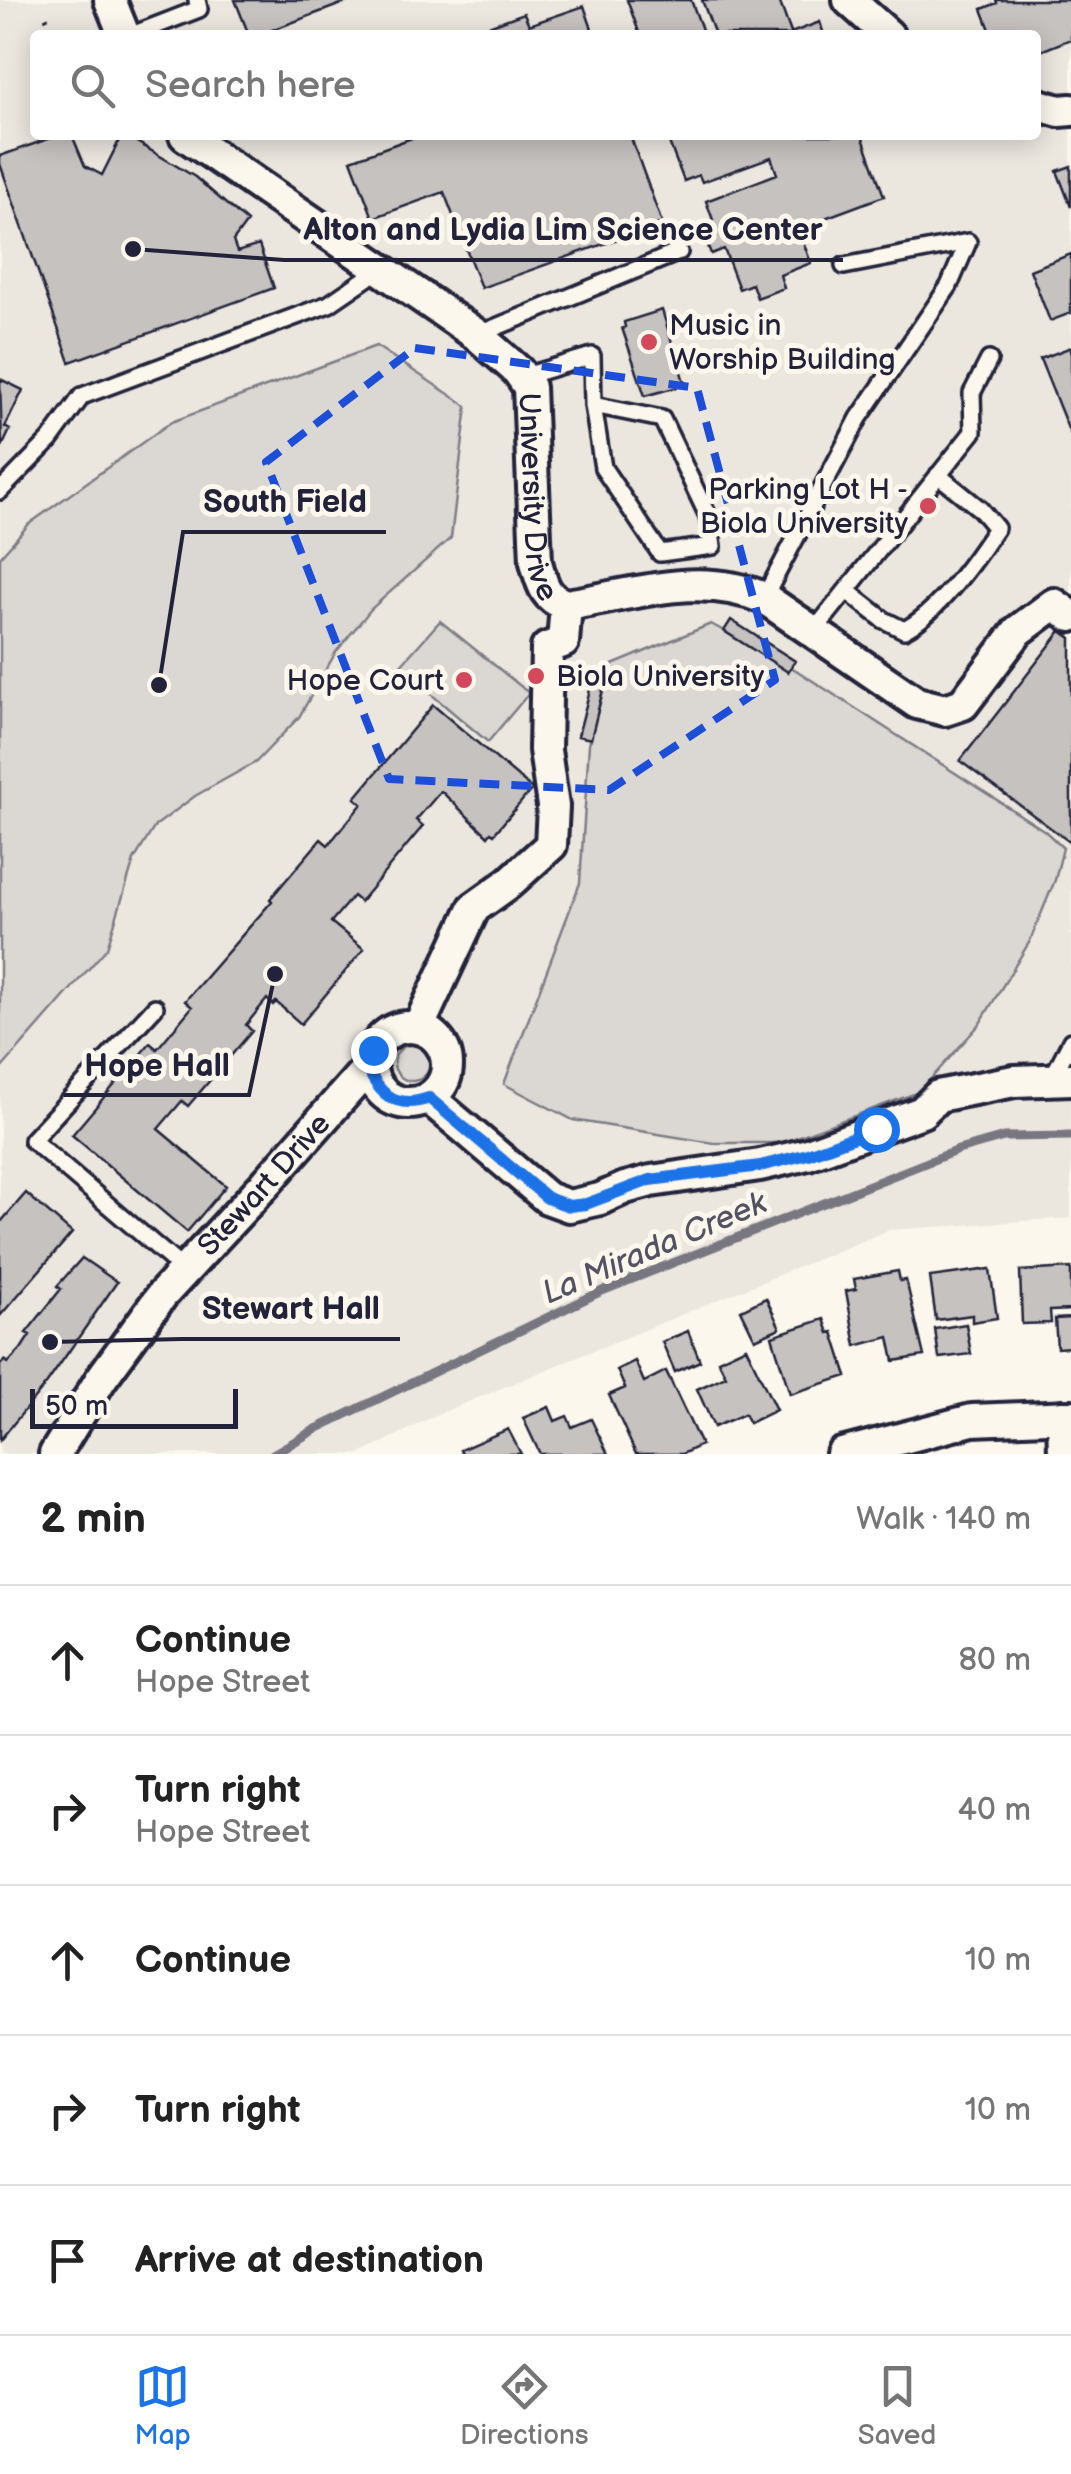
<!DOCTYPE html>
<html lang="en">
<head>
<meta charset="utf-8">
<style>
	:root { --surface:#fff; --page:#f2f2f2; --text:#222; --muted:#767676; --line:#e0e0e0; --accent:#1a73e8 }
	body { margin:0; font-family:"Balsamiq Sans",sans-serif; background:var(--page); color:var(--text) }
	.scale { position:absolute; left:30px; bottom:25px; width:208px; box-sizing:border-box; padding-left:10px; border:5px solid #22223b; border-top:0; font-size:28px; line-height:35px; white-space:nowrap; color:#22223b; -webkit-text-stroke:8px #fbf7ec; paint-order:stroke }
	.stop { position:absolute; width:30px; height:30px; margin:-22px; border:8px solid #1a73e8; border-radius:50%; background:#fff }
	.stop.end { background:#1a73e8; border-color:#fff; box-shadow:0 2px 10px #0008 }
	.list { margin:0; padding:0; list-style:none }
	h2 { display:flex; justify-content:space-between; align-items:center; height:130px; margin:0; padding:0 40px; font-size:42px }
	h2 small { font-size:32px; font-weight:400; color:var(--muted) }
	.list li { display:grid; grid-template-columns:65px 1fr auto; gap:30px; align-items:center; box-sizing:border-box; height:150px; padding:0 40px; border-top:2px solid var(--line) }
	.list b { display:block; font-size:38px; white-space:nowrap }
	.list p { margin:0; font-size:32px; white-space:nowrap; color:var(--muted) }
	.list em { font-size:32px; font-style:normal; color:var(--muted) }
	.icon { flex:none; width:55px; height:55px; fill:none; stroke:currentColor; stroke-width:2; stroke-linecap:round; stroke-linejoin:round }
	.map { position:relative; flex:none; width:1071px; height:1454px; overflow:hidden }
	.search { position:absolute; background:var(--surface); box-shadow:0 5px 25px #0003; left:30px; right:30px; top:30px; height:110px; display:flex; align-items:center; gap:25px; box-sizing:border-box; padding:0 35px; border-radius:10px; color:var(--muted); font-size:38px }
	.sheet { height:880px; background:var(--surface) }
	nav { display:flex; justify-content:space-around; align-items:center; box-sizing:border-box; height:140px; border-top:2px solid var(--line); background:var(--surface); font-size:28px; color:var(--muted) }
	nav a { display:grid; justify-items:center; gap:5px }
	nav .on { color:var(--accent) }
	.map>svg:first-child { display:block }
</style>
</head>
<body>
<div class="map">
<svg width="1071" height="1454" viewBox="0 0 1071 1454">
	<rect width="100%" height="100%" fill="#fbf7ec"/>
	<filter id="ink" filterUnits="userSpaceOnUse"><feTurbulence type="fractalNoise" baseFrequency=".01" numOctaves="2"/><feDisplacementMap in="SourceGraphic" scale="20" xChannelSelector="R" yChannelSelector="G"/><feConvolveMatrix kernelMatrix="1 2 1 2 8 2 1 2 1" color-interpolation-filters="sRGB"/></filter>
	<g filter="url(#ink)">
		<path fill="#ebe7df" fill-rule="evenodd" d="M0,0H1071V1218L889,1230L436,1415L361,1454H0ZM35,35H1036V135H35Z"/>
		<path fill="#dbd8d3" stroke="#7e7d87" stroke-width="2.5" d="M376,346L467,406L451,538L371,609L336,652L299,717L256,762L195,796L155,826L134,860L107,948L0,1070V557L29,524L171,422Z
			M440,621L529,693L488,742L399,667Z
			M711,624L796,670L1045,831L1063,848L1055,880L1030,941L979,1025L919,1092L781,1143H713L573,1120L504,1084L580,883L589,744L610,666Z
			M394 1063a18 18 0 1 1 36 0a18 18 0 1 1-36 0Z"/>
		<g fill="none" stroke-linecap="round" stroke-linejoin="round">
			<path stroke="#787681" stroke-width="9" d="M273,1454L318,1428L602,1291L958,1150L1004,1137L1071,1136"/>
		</g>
		<path fill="#c6c2c0" stroke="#22223b" stroke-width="2.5" d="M235,0H352L259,35H249Z
			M627,0H691L704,35H640Z
			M702,0H779L791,33L820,22L824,35H715Z
			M996,0H1071V39L1036,53V35H1010L1009,31L992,35L982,9L997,3Z
			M584,6L594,35H464L524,13L529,25Z
			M59,135H72L85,166L102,175L122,135H125L195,177L247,222L233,241L237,252L259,245L274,288L70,362L0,164V156Z
			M420,135H630L662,223L481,288L444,192L373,218L351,160Z
			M673,135H862L884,196L798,228L811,263L780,275L784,288L757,298L752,284L739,289L724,249L711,254L700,225L713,220L706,201L777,174L771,157L702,182L699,175L684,181L667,137Z
			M1071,166V207L1057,171Z
			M1071,254V313L1050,321L1030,270Z
			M662,310L685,385L645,396L622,328L625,327L624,322Z
			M1071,347V436L1040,359Z
			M0,379L23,390L5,427L10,430L2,447Z
			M731,620L795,661L788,672L724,631Z
			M1061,631L1071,638V843L960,761Z
			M593,678L605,681L591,739L578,736Z
			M433,705L532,789L494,834L491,832L488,836L441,791L416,820L423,826L360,902L353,896L331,922L364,949L301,1024L276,1002L273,1005L267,999L246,1025L252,1031L188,1106L182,1101L158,1129L226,1186L187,1232L72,1135L150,1043L157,1049L192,1007L185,1001L272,901L270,899L321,839L328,845L362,804L355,798Z
			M26,1193L72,1233L0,1316V1223Z
			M82,1258L117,1282L47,1383L0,1440V1365L5,1360L8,1363L21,1349L30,1335L26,1333L61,1289L57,1286Z
			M1071,1268V1310L1050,1311L1051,1323L1022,1324L1020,1271Z
			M990,1269L997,1318L972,1322V1315L936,1320L930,1277Z
			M898,1271L900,1281L906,1280L924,1356L894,1361L889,1337L856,1346L846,1291L856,1289L854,1279Z
			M766,1298L780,1328L755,1339L741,1310Z
			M1071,1318V1347L1057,1348L1055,1319Z
			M824,1319L829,1333L833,1332L847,1376L790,1394L772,1336Z
			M966,1324L971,1354L939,1358L935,1329Z
			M688,1331L700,1361L675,1372L662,1342Z
			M746,1347L776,1410L749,1423L744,1414L714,1427L697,1389L726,1376L718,1360Z
			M635,1361L644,1382L666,1371L701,1445L682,1454H636L609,1395L625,1388L617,1370Z
			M549,1407L555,1421L567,1416L572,1427L591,1419L608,1454H540L523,1418Z
			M508,1429L521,1454H462L460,1450Z"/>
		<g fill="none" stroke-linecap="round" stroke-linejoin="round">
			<defs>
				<path id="lane" d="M132,35L199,9L197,0
					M477,335L679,252
					M522,377L592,356L593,405L603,468L660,553L713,546L708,516L662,419L593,405
					M0,491L50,440L82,396L329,304L380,269
					M847,591L884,620L904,630C938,613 975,560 996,528L980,509L938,475
					M764,598L859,418L949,286L968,242L844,266
					M814,631L973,432L972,393L989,360
					M155,1007L32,1140L184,1270
					M1051,1080L1071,1041"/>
				<g id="street">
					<path d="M110,0L124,35"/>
					<path d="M849,0L888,35"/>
					<path d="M1036,104L1059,111L1071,110"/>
					<path id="s1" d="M185,135L477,335L518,371L529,387L536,562C542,583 544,598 566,605C633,595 699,570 764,598L917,703L945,710L963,704L1018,631L1054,604L1071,616"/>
					<circle cx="409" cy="1065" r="38"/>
					<path d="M418,1028L474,908L509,883L551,845L553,806L545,750L547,648L563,642L566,605"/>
					<path d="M429,1098L547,1198L569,1206L600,1199L625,1188L651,1181L760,1165L808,1154L922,1112L938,1096L1014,1081L1071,1079"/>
					<path d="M1063,1416L1064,1454"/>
					<path id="s2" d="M55,1454L101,1379L162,1295L268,1181L371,1064"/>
					<path d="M842,1454L972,1420L1071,1416"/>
				</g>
			</defs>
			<use href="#lane" stroke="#22223b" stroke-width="22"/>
			<use href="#street" stroke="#22223b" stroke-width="38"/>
			<path stroke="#22223b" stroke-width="5" stroke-dasharray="2.5 8" stroke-linecap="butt" d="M46,17L55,35"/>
			<use href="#lane" stroke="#fbf7ec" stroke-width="15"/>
			<use href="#street" stroke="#fbf7ec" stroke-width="30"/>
		</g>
	</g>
	<g fill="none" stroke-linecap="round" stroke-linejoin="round" filter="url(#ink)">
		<path stroke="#1a73e8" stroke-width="12" d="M373,1050L372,1077C385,1101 404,1107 429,1098L547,1198L569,1206L586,1204L650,1180L760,1166L808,1154L876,1129"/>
	</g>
	<path fill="none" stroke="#1d4ed8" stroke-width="8" stroke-dasharray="20 12" stroke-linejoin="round" d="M415,348L697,388L775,680L609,790L389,779L266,462Z"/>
	<g fill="#d1495b" stroke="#fbf7ec" stroke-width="4">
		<circle cx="649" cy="342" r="10"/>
		<circle cx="928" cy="506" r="10"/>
		<circle cx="536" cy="676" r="10"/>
		<circle cx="464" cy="680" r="10"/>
	</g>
	<g text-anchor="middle" stroke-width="10" stroke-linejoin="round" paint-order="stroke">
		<g font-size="30" fill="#22223b" stroke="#fbf7ec" text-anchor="start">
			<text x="669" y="335">Music in<tspan x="669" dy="34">Worship Building</tspan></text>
			<text x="908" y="499" text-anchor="end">Parking Lot H -<tspan x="908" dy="34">Biola University</tspan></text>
			<text x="556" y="686">Biola University</text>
			<text x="444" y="690" text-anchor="end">Hope Court</text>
		</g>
		<g font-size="30" fill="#22223b" stroke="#fbf7ec">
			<text dy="10" stroke="none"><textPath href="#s1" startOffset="538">University Drive</textPath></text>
			<text dy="10" stroke="none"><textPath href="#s2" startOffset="342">Stewart Drive</textPath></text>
		</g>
		<g font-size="32" font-style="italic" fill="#545364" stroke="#fbf7ec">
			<text transform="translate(654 1247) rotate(-23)" y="11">La Mirada Creek</text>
		</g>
	</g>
	<path fill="none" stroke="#22223b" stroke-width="4" d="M133 249L284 260H843M159 685L183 532H386M275 974L249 1095H64M50 1342L182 1339H400"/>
	<g fill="#22223b" stroke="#fbf7ec" stroke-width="4">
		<circle cx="133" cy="249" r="10"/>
		<circle cx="159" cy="685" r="10"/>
		<circle cx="275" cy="974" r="10"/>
		<circle cx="50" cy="1342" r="10"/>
	</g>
	<g font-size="32" text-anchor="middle" font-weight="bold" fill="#22223b" stroke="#fbf7ec" stroke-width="10" stroke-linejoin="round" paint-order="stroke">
		<text x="563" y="240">Alton and Lydia Lim Science Center</text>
		<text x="285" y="512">South Field</text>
		<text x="157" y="1076">Hope Hall</text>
		<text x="291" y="1319">Stewart Hall</text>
	</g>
</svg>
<div class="scale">50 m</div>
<div class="stop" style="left:876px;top:1129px"></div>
<div class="stop end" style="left:373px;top:1050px"></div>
<div class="search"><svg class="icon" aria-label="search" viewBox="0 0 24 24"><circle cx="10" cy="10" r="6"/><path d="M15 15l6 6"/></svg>Search here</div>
</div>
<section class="sheet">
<h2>2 min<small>Walk · 140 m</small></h2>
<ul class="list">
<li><svg class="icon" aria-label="ahead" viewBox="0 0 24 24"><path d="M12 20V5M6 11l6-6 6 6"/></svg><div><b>Continue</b><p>Hope Street</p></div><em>80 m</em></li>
<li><svg class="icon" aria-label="right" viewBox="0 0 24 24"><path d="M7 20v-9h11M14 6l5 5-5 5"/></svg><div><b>Turn right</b><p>Hope Street</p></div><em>40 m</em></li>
<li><svg class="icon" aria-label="ahead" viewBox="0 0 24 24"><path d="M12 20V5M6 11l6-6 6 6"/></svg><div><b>Continue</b></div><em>10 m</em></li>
<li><svg class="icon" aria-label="right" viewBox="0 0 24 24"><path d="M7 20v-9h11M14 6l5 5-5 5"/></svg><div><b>Turn right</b></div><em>10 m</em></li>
<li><svg class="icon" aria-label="arrive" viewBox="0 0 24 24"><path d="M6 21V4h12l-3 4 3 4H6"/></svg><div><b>Arrive at destination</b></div></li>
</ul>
</section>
<nav>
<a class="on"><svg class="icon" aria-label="map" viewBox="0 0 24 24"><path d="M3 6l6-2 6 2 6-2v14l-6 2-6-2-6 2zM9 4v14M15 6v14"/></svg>Map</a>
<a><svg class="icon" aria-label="directions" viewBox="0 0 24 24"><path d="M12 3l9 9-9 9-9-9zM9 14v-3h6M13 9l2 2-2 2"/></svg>Directions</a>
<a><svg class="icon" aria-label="saved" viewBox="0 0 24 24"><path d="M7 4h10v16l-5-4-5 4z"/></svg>Saved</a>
</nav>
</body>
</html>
